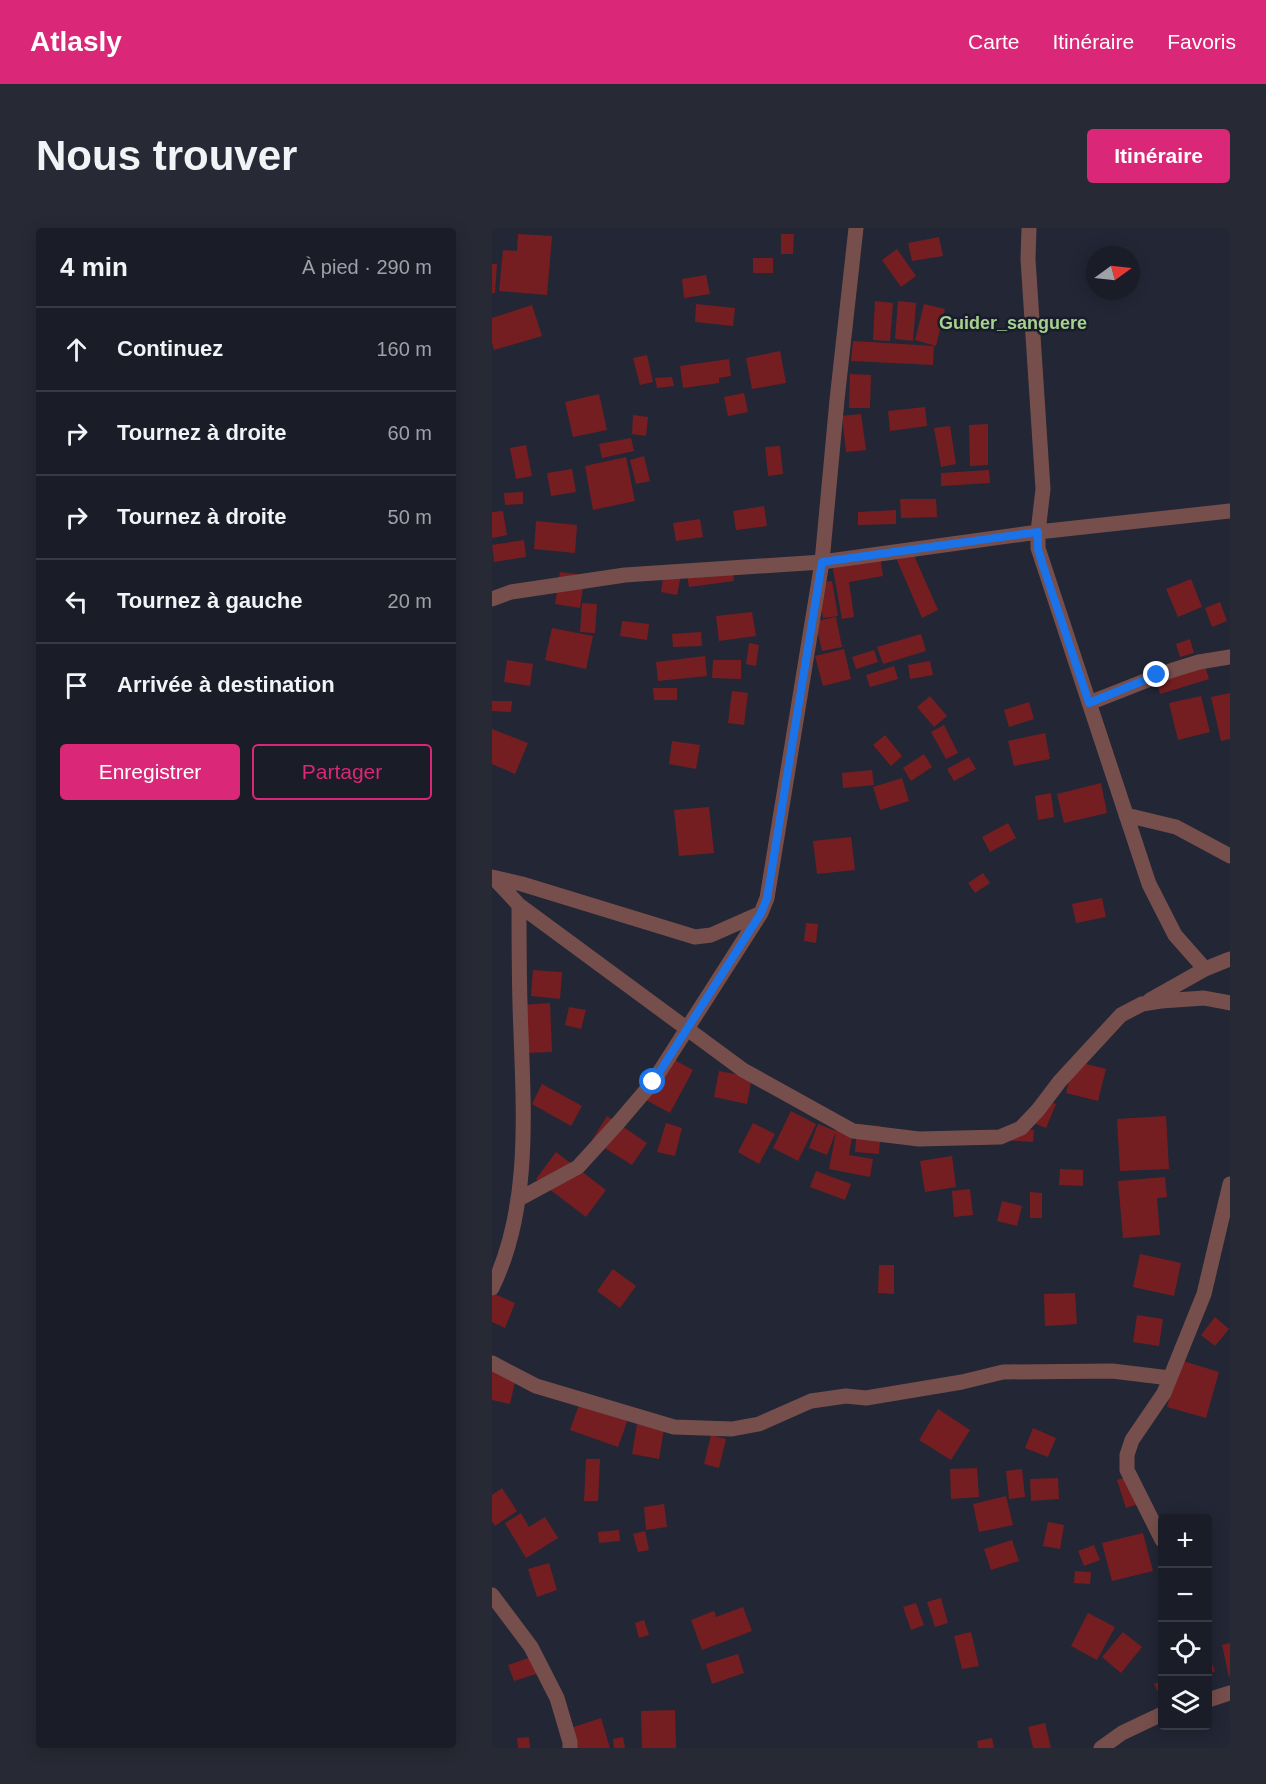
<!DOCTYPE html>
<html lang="fr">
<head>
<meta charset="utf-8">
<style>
	:root { --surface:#1a1c28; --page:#272934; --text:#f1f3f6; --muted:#9fa1a8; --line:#383a45; --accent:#db2777 }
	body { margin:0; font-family:Helvetica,sans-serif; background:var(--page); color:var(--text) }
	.controls { position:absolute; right:18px; bottom:18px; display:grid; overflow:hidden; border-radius:6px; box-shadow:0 3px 15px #0003 }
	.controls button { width:54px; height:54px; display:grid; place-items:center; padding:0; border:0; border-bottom:2px solid var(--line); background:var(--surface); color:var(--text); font:30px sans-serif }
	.compass { position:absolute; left:594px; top:18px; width:54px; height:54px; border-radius:50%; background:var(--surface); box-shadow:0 3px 15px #0003; rotate:75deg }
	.stop { position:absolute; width:18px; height:18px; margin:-14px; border:4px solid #1a73e8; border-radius:50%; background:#fff }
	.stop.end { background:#1a73e8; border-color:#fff; box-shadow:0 2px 6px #0008 }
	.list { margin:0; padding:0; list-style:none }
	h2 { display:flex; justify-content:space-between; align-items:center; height:78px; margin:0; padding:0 24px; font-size:26px }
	h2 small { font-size:20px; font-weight:400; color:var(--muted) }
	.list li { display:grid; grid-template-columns:39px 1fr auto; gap:18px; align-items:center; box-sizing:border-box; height:84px; padding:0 24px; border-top:2px solid var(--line) }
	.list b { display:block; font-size:22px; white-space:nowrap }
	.list em { font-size:20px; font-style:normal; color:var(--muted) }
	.actions { display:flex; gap:12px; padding:18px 24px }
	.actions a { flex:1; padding:14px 0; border:2px solid var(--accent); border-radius:6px; text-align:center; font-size:21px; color:var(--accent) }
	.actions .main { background:var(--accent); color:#fff }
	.icon { flex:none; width:33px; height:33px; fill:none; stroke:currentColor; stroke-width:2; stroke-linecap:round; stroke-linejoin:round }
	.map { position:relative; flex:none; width:738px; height:1520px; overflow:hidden; border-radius:6px }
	header { display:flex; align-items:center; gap:36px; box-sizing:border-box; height:84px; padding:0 30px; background:var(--accent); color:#fff }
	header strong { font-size:28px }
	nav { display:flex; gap:33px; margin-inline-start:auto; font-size:21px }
	.intro { display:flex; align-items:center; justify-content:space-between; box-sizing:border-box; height:144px; padding:0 36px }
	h1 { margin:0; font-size:42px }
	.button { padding:15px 27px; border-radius:6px; background:var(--accent); color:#fff; font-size:21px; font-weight:700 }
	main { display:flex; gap:36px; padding:0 36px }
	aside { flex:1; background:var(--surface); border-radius:6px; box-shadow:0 3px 15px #0003 }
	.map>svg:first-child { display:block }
</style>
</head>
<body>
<header>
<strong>Atlasly</strong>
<nav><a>Carte</a><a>Itinéraire</a><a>Favoris</a></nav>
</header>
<div class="intro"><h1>Nous trouver</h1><a class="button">Itinéraire</a></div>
<main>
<aside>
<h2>4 min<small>À pied · 290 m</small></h2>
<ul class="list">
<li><svg class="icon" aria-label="ahead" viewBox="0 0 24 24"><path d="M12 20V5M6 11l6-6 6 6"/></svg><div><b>Continuez</b></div><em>160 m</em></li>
<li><svg class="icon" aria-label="right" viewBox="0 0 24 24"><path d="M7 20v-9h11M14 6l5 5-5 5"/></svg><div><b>Tournez à droite</b></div><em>60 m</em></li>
<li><svg class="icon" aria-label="right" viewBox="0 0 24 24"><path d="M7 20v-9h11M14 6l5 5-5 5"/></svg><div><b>Tournez à droite</b></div><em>50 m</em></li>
<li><svg class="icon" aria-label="left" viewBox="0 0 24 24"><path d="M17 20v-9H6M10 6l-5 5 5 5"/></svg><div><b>Tournez à gauche</b></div><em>20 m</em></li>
<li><svg class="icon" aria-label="arrive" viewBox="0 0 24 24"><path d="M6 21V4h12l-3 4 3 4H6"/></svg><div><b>Arrivée à destination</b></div></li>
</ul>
<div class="actions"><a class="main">Enregistrer</a><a>Partager</a></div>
</aside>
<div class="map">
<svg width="738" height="1520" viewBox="0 0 738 1520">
	<rect width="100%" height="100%" fill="#232635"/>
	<path fill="#751e22" d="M26,6L60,8L55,67L7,63L11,22L25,23Z
		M289,6H302L301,26H289Z
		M447,9L451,28L420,33L416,15Z
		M405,21L424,48L409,59L390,32Z
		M261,30H281V45H261Z
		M0,36H5L3,65H0Z
		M214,47L218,66L192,70L190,51Z
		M383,73L401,75L398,113L381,112Z
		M406,73L424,75L421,113L403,111Z
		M204,76L243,80L241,98L203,94Z
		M432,76L453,81L444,118L423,112Z
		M40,77L50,108L2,122L0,115V90Z
		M361,113L442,118L441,137L359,133Z
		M288,123L294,155L260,161L254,130Z
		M155,127L161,154L148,157L141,130Z
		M237,131L239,148L227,150V155L191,160L188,138Z
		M358,146L379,147L378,180H357Z
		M180,149L182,158L165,160L163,150Z
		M252,165L256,184L236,188L232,169Z
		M107,166L115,202L81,209L73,174Z
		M433,179L435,198L398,203L396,183Z
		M369,186L374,222L354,224L350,188Z
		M141,187L156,189L154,208L140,206Z
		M496,196V237L478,238L477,197Z
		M458,198L464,236L449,239L442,200Z
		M139,210L142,223L110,230L107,216Z
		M34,217L40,248L24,251L18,220Z
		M288,218L291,246L276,248L273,219Z
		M152,228L158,253L144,256L138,232Z
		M134,229L143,273L101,282L93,238Z
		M80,241L84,264L59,268L55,245Z
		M497,242L498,255L449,258V245Z
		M31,264V276L13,277L12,265Z
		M408,271H444L445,289L409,290Z
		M272,278L275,298L244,302L241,283Z
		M404,282V296L366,297V284Z
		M11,283L15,307L0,310V284Z
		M208,291L211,309L184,313L181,295Z
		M44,293L85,297L83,325L42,321Z
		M32,312L34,329L2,334L0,317Z
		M417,316L446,382L430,390L401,323Z
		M388,328L391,348L357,354L362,389L350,391L340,336Z
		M239,333L242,353L197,359L194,340Z
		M68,344L93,347L88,380L63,376Z
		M172,344L189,347L185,367L169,364Z
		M699,351L710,379L686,389L674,361Z
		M340,353L346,388L331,390L325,355Z
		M728,374L735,393L720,399L713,380Z
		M90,375L105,376L103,405L88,404Z
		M260,384L264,408L227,413L224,388Z
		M344,389L350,419L330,423L323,393Z
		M130,393L157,396L155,412L128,408Z
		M60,400L101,408L94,441L53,432Z
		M209,404L210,418L181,419L180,406Z
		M429,406L434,423L391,436L385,419Z
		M698,411L702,425L688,429L684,416Z
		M257,415L267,417L264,438L254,436Z
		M352,421L359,451L331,458L323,428Z
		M382,422L386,434L364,441L360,429Z
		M213,428L215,448L166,453L164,434Z
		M711,431L717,451L668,466L662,445Z
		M15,432L41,436L38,458L12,454Z
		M221,432H249V451L220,450Z
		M438,433L441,447L418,451L416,437Z
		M402,438L406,451L378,459L374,447Z
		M161,460H185V472H162Z
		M240,463L256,465L252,497L236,495Z
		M738,465V511L729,513L719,469Z
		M438,468L455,488L442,499L425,479Z
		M709,468L718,504L686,512L677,475Z
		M0,473H20L19,484L0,483Z
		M537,474L542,491L517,499L512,482Z
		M452,497L466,525L454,531L439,504Z
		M0,501L36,515L23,546L0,536Z
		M553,505L558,531L522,538L516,513Z
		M393,507L410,528L399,538L381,517Z
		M180,513L208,517L204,541L177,536Z
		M432,526L440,539L419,553L411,540Z
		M477,529L484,541L462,553L455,541Z
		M380,542L382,557L351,560L350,545Z
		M410,550L417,573L388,582L381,559Z
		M609,555L615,585L572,595L565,566Z
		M559,565L562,589L546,592L543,568Z
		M217,579L222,625L187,628L182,582Z
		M516,595L524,610L498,624L490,609Z
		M359,609L363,642L325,646L321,613Z
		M491,645L498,655L483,665L476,655Z
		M610,670L614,689L584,695L580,676Z
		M314,695L326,696L324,715L312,713Z
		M41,742L70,744L68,771L39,768Z
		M58,775L60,824L33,825L30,777Z
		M77,779L94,782L89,801L73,797Z
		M177,829L201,842L178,885L154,872Z
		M582,833L614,841L606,873L574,865Z
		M227,843L260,849L255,876L222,869Z
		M50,856L90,878L79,898L40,876Z
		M552,871L564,876L554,900L542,895Z
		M299,883L324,896L306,933L281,920Z
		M115,888L155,915L140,937L100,912Z
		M674,888L677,941L628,943L625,891Z
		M174,895L190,900L183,928L165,924Z
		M261,895L283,906L267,936L246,924Z
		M326,896L344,903L345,900L361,903L357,927L381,931L378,949L337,941L344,904L335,927L317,920Z
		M365,896L389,898L387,926L363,924Z
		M512,900L542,902L541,914L511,912Z
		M64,924L114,962L94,989L44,951Z
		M460,928L464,959L433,964L428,933Z
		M568,941L591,942V958L567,957Z
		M324,943L359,956L353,972L318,959Z
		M673,949L675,969L665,970L668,1007L631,1010L626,953Z
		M478,961L481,987L462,989L460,963Z
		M538,964L550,965V990H538Z
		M510,973L530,978L525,998L505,993Z
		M648,1026L689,1035L682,1068L641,1059Z
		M387,1037H402V1066L386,1065Z
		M121,1041L144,1058L128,1080L105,1063Z
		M0,1065L23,1075L13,1100L0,1094Z
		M583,1065L585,1096L553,1098L552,1066Z
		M645,1087L671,1091L667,1118L641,1114Z
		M723,1089L737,1101L723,1118L709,1107Z
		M688,1132L727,1144L714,1190L675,1179Z
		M0,1139L25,1145L18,1176L0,1172Z
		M88,1174L136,1191L126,1219L78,1202Z
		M446,1181L478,1202L459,1232L427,1212Z
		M145,1196L172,1201L167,1231L140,1226Z
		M541,1200L564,1210L556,1229L533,1220Z
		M219,1207L234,1211L227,1240L212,1236Z
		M94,1231H108L106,1273H92Z
		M485,1240L487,1269L459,1271L458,1241Z
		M530,1241L533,1269L517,1271L514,1243Z
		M641,1247L649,1275L634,1280L625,1252Z
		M566,1250L567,1271L539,1273L538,1251Z
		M10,1260L25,1283L3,1298L0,1293V1267Z
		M514,1268L521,1297L487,1304L481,1276Z
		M172,1276L175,1299L154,1302L152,1279Z
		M29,1285L37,1299L53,1289L66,1310L34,1330L13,1295Z
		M556,1294L572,1297L568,1321L551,1318Z
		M127,1302L128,1313L107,1315L106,1304Z
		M153,1303L157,1322L146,1324L141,1306Z
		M651,1305L661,1343L620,1353L610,1315Z
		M520,1312L527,1333L499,1342L492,1321Z
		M602,1317L608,1332L592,1338L586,1323Z
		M57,1335L65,1362L45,1369L36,1341Z
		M583,1343L599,1344L598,1356L582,1355Z
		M449,1370L456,1395L443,1399L435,1374Z
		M424,1375L432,1397L419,1402L411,1379Z
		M251,1379L260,1403L210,1422L199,1392L222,1383L224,1389Z
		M596,1385L623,1399L605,1432L579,1418Z
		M152,1392L157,1407L147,1410L143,1395Z
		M479,1404L487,1438L470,1441L462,1408Z
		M631,1404L650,1419L629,1445L610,1429Z
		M738,1415V1449H737L730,1417Z
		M246,1426L252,1445L220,1456L214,1436Z
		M716,1426L723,1443L716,1447Z
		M42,1428L47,1445L22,1453L16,1437Z
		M670,1452V1469L669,1470L662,1456Z
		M183,1482L184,1520H150L149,1483Z
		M109,1490L118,1520H85L79,1500Z
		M553,1495L559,1520H541L536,1499Z
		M37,1509L38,1520H26L25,1510Z
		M131,1509L133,1520H122L121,1511Z
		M500,1510L502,1520H486L485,1513Z"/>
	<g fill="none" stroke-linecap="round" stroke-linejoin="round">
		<path stroke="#764f4c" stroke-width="15" d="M537,0L536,31L551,261L546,304V320L657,656L683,707L713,741
			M0,371L19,364L133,347L330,334L546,304L738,283
			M597,475L681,442L707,434L738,429
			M634,587L684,599L738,628
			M0,649L30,656L203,709L219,707L269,685L275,670L330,334L345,172L364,0
			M2,650L27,677L251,842L361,903L427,911L508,909L529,900L546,882L568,853L629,787L650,776L669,773L712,770L738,775
			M658,772L713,741L738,731
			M27,971L86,939L126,895L161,854L269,685
			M0,1060C38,982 32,889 29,805C27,762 27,719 27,677
			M0,1135L44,1158L182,1199L240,1201L267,1196L319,1173L354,1168L374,1170L470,1154L511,1144L620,1143L678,1150
			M670,1312L635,1242V1227L640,1212L672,1165L712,1066L738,956
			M0,1367L39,1419L65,1470L78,1514V1520
			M716,1472L738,1465
			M609,1520L630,1505L670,1486"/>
	</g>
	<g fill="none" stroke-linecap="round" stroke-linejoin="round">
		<path stroke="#1a73e8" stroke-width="8" d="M161,854L269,685L275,670L330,334L546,304V321L551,338L597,475L665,447"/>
	</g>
	<g text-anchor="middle" stroke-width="5" stroke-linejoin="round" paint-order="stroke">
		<g font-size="18" font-weight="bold" fill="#a6d18f" stroke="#191c2b">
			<text x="521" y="101">Guider_sanguere</text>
		</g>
	</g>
</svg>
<div class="controls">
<button>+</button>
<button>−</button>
<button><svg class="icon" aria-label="locate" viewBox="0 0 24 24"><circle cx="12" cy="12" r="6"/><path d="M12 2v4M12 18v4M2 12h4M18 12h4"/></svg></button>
<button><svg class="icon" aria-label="layers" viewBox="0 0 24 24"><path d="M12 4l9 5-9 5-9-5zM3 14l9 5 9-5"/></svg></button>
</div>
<svg class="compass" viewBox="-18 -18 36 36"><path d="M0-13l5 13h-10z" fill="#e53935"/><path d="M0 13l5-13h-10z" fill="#9fa1a8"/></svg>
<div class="stop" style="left:161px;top:854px"></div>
<div class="stop end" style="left:665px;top:447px"></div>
</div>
</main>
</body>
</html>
